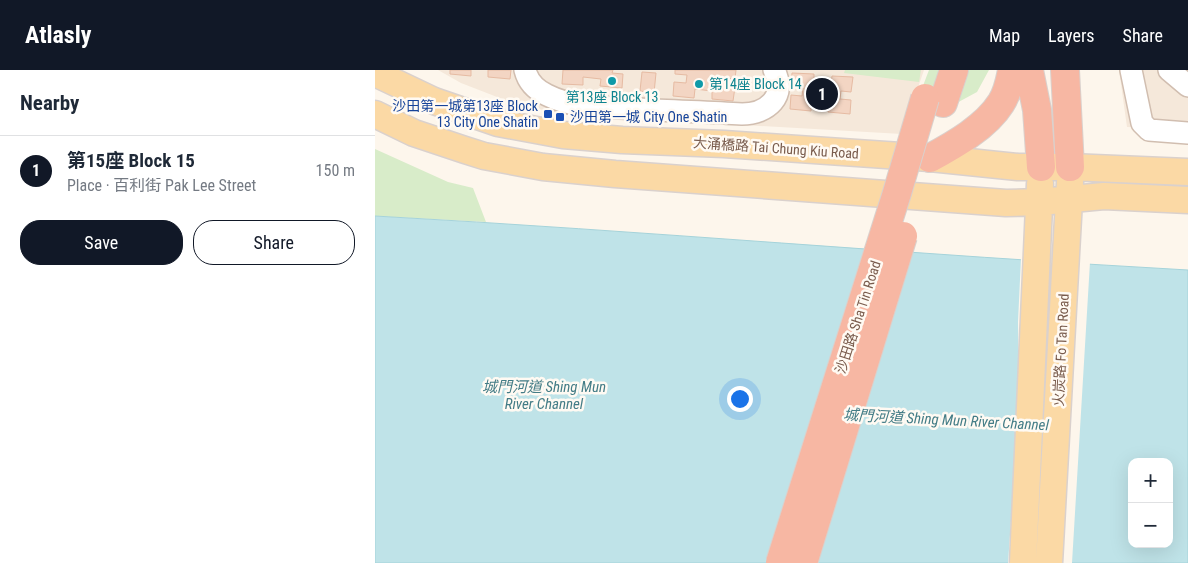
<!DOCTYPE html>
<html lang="en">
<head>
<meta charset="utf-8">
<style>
	:root { --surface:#fff; --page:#f6f6f7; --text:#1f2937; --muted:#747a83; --line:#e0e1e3; --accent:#111827 }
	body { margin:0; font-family:"Roboto Condensed","Noto Sans TC",sans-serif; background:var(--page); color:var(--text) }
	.controls { position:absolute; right:15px; bottom:15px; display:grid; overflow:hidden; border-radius:10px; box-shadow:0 5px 20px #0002 }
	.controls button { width:45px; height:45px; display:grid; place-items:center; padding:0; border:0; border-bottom:1px solid var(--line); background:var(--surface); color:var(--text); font:25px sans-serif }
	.you { position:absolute; left:364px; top:328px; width:18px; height:18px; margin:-12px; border:4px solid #fff; border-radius:50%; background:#1a73e8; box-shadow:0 0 0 8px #1a73e833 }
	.badge { display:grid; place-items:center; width:32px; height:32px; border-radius:50%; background:var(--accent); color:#fff; font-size:16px; font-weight:700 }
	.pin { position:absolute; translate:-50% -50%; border:2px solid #fff; box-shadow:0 1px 5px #0006 }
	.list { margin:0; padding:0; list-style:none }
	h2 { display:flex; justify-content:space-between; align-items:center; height:65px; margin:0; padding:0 20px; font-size:21px }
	h2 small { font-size:16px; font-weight:400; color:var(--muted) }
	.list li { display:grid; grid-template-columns:32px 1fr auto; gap:15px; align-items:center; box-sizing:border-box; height:70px; padding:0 20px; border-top:1px solid var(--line) }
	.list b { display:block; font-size:19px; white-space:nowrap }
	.list p { margin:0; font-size:16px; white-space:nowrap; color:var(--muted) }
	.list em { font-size:16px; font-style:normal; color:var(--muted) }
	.actions { display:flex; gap:10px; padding:15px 20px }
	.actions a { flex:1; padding:11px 0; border:1px solid var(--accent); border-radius:20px; text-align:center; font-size:18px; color:var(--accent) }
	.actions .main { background:var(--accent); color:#fff }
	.map { position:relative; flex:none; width:813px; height:493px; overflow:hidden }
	header { display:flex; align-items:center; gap:30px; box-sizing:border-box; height:70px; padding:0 25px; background:var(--accent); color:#fff }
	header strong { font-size:24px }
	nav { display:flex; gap:28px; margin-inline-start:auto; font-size:18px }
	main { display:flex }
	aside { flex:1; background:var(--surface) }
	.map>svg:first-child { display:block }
</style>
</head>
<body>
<header>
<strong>Atlasly</strong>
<nav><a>Map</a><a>Layers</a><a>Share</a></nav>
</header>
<main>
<aside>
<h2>Nearby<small></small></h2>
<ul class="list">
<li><span class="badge">1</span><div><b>第15座 Block 15</b><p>Place · 百利街 Pak Lee Street</p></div><em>150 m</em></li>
</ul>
<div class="actions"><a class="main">Save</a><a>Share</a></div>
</aside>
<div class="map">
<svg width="813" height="493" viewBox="0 0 813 493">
	<rect width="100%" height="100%" fill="#fdf6ec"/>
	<path fill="#f5e8da" d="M63,0H549L527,64L194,45L143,35L86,13Z
		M744,0H813V60L752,57Z"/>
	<path fill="#d8ecc9" d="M470,0H546L544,12L469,3Z
		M554,0H614L602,22L578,35L546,21Z
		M0,79L73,112L98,118L111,152L0,146Z"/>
	<path fill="#bfe3e8" stroke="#a5d3da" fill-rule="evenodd" d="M0,146C271,161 542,185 813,200V493H0ZM757,392H794V474H757Z"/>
	<path fill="#fdf6ec" d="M646,188L715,192L697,493H633L644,337L643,252Z"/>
	<path fill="#f3d5c3" stroke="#e6bba3" d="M75,0H96V6L75,4Z
		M113,0H136L135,9L113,7Z
		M188,0H238L237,3L248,4L247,18L225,16L226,9L208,7V15L187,14Z
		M300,0H361L360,9L350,8L349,16L360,17L358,31L337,29V21L320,19L319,28L298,26L299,12L311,13L312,5L300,4Z
		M267,2L281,3L279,23L265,21Z
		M417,3L439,4V13L456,14L457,6L478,7L476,22L466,21L465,29L476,30L475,44L453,42L454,34L436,33V41L415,39L416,25L427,26L428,18L416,17Z
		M175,45L190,48V52L174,49Z"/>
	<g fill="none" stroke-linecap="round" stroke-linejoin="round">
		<defs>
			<path id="minor" d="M150,0C153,12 161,20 172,25C199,39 233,37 263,39C297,41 332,42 367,44C392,44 413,26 399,0
				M756,0L767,53L774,60L813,63
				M794,0L813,16"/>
			<path id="major" d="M0,3L59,31L123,53L188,65L247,70L349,74L555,88L643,97H695L813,102
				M0,44L39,63L90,80L109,86L168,97L240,104L631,133L665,132L729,126L813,130
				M648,493L665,114
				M674,493L695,112"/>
			<path id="highway" d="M654,0L662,40L666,97
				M690,0L695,97
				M568,33L579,0
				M555,88C579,75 611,57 626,33C632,24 635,11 637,0"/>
		</defs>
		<use href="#minor" stroke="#d1beb0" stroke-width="24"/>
		<use href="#major" stroke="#dad1cd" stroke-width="29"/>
		<use href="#highway" stroke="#dad1cd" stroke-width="30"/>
		<use href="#minor" stroke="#fff" stroke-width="21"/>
		<use href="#major" stroke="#fbd9a5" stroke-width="26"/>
		<use href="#highway" stroke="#f7b7a3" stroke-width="28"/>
		<defs>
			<path id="highway-bridge" d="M405,493L522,123L550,28
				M428,493L528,166"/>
		</defs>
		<use href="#highway-bridge" stroke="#dad1cd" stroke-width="30" stroke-linecap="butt"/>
		<use href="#highway-bridge" stroke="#f7b7a3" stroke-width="28"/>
	</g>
	<g fill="#0f9aa8" stroke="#fffaf3" stroke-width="2">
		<circle cx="237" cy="11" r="5"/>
		<circle cx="324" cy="14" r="5"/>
	</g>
	<g fill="#1a4fb4" stroke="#fffaf3" stroke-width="2">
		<rect x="168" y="39" width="10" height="10" rx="2.5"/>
		<rect x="180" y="42" width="10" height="10" rx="2.5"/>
	</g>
	<g text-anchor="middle" stroke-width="5" stroke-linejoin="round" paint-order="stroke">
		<g font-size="14" fill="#0d838f" stroke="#fffaf3" text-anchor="start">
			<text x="334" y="19">第14座 Block 14</text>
			<text x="237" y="32" text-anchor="middle">第13座 Block 13</text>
		</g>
		<g font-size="14" fill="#164399" stroke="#fffaf3" text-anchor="end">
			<text x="163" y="41">沙田第一城第13座 Block<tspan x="163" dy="16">13 City One Shatin</tspan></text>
			<text x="195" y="52" text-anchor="start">沙田第一城 City One Shatin</text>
		</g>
		<g font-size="14" fill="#7a5c4d" stroke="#fffaf3">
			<text transform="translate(401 78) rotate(4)" y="5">大涌橋路 Tai Chung Kiu Road</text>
			<text transform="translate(483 247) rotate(-72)" y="5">沙田路 Sha Tin Road</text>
			<text transform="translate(686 280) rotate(-87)" y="5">火炭路 Fo Tan Road</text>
		</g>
		<g font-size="15" font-style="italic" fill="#437c86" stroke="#fffaf3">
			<text x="169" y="322">城門河道 Shing Mun<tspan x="169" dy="17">River Channel</tspan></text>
			<text transform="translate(571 350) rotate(3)" y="5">城門河道 Shing Mun River Channel</text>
		</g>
	</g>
</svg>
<div class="controls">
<button>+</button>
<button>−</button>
</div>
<div class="you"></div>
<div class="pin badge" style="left:447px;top:24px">1</div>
</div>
</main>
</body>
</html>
